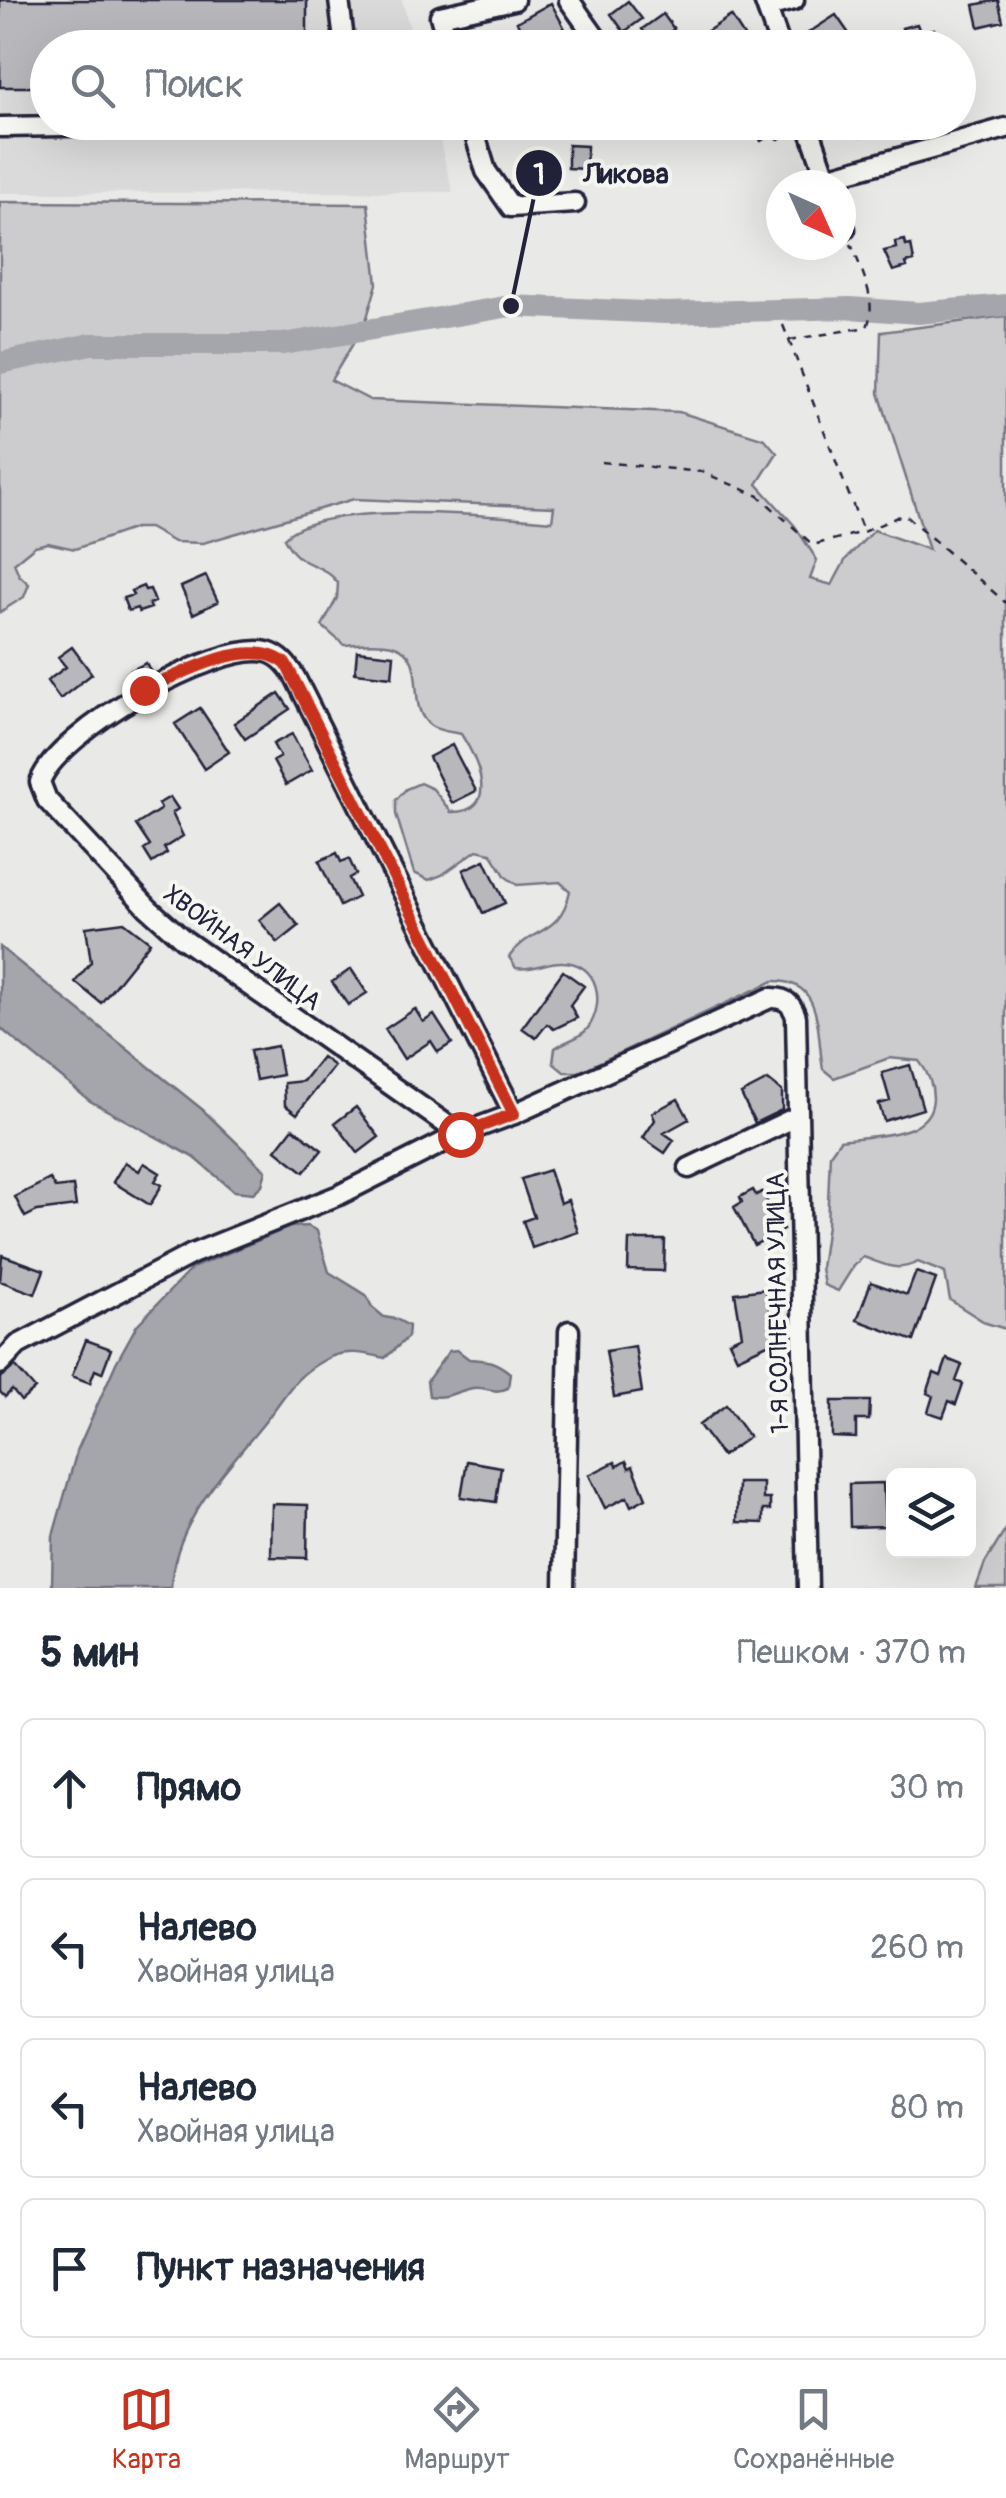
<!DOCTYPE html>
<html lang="ru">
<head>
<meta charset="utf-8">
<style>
	:root { --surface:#fff; --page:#f6f6f7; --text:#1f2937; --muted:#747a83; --line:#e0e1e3; --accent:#c8321e }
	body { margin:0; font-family:Pangolin,sans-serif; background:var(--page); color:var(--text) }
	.controls { position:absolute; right:30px; bottom:30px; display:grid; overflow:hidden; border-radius:15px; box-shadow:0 10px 40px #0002 }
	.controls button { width:90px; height:90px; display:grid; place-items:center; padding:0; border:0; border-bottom:2px solid var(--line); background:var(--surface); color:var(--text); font:50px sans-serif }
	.compass { position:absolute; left:766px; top:170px; width:90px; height:90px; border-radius:50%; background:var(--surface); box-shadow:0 10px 40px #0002; rotate:135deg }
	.stop { position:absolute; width:30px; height:30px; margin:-22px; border:8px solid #c8321e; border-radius:50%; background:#fff }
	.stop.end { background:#c8321e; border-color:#fff; box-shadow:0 2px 10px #0008 }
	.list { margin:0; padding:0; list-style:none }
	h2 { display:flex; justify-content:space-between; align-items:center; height:130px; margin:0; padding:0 40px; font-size:42px }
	h2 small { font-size:32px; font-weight:400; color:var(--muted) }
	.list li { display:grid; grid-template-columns:65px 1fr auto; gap:30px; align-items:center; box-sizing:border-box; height:140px; margin:0 20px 20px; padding:0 20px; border:2px solid var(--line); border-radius:15px }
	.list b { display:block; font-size:38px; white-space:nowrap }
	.list p { margin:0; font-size:32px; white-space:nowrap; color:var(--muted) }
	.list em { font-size:32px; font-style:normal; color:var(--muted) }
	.icon { flex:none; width:55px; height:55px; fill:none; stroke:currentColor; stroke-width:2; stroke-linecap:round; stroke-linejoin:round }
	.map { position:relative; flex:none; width:1006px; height:1588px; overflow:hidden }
	.search { position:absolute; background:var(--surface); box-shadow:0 10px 40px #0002; left:30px; right:30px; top:30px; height:110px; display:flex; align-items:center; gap:25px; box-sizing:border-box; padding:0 35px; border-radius:55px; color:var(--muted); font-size:38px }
	.sheet { height:770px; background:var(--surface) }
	nav { display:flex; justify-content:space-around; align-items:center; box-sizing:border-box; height:140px; border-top:2px solid var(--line); background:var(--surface); font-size:28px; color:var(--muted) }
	nav a { display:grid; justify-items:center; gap:5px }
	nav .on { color:var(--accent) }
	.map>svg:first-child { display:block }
</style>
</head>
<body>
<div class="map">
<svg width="1006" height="1588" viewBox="0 0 1006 1588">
	<rect width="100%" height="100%" fill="#e9e9e7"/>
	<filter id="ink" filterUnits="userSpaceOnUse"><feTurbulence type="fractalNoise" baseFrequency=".01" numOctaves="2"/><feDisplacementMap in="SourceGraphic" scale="20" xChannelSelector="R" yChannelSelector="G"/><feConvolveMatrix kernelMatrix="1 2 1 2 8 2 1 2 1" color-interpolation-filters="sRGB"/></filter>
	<g filter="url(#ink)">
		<path fill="#dadada" d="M0,0H402L415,47L48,48V122L435,123L453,192L0,193Z"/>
		<path fill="#ccccce" stroke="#777784" stroke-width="2.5" d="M0,202L368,204L377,284L365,324L331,380L370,400L679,412L765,439L777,453L757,484L795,526L817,560L810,579L832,585L846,559L874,530L929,550L879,393L881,332L1006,316V1329L986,1323L950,1300L945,1273L918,1262C896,1273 885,1264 863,1257L853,1267L838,1291L824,1285L821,1268L827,1225L830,1154L840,1140C871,1135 932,1139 933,1098C933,1083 928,1072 919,1061L889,1058L834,1078L823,1069C816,1031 824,980 773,981L579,1072H564L553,1063L555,1048C565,1041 581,1038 588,1028C606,1002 598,963 563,962C546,961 534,971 516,968L509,957C531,926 560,937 570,891L560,882L517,885L506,877L491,853L477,850L442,875L429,880L414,873L396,814V800L406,789L420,783L433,789L451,812C501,813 478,760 461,734C452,732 438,731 431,726C403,706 432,656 392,645C377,641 359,644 344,645L322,626L337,598L338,583C320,559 300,571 284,538C323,499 496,516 552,521L554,507L354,499L203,543L174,542L149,528H135L75,549L48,543L35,546L14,563L19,575L29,584L24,597L0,612Z
			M1006,1529V1588H976L985,1563Z"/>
		<path fill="#a5a5ac" stroke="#71717f" stroke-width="2.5" d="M0,947L203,1110L266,1171L262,1185L253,1193L234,1191L195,1158L90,1101L5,1032L0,1027Z
			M308,1226L317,1231L329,1272L366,1295L372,1307L384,1317L396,1319L409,1326L408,1337L385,1358C365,1353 345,1349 326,1359C293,1377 289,1391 268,1418C228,1469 174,1520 171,1588H52L53,1536L77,1451L116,1363L137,1325L192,1268L290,1227Z
			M457,1350L469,1359C488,1361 494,1360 510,1373L508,1388C493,1395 487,1386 473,1388C455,1391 450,1399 429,1396L427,1381L449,1351Z"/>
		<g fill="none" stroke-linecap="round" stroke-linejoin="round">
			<path stroke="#a5a5ac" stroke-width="22" d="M0,363L91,344H283L511,306L666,313L850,308L918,313L1006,305"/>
		</g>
		<path fill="#b8b8bc" stroke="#22223b" stroke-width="2.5" d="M0,0H307V48H48V87H0Z
			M998,0L1003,21L979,27L974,5Z
			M628,1L642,19L624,32L611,14Z
			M551,3L565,29L540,44L534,34L526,39L517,22Z
			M663,14L674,29L653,45L642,29Z
			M836,15L852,38L837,48H818L808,33Z
			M731,16L745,38L731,48H712L703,34Z
			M917,24L920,32L934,29L939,46L907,48L902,28Z
			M749,122H783L785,134L779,139L770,135L761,141Z
			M865,122H902V126L860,137L857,127Z
			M568,145L587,146L586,169L568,168Z
			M905,240L906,246L911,245L914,261L906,263L907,267L893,271L884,251L896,248L895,242Z
			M206,576L218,602L193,614L181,587Z
			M143,586L145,590L150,589L155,602L149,604L151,608L139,612L137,608L128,611L123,598L133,595L131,591Z
			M72,647L92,674L60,699L47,681L66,667L58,657Z
			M357,651L394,655L392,677L355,673Z
			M146,663L152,674L134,684L128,672Z
			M279,693L290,709L245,739L234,723Z
			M200,708L229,752L204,769L175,724Z
			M292,734L312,770L286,785L273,761L280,757L273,744Z
			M452,745L476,791L452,803L429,757Z
			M170,797L178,809L172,813L183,836L164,848L167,853L152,863L144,850L150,846L136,825L161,809L158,804Z
			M337,853L341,862L349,859L356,874L349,878L358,897L340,906L319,861Z
			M485,860L505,903L483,913L463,870Z
			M280,903L299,926L278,943L259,920Z
			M124,922L150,942L101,1003L75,982L91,962L86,927Z
			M351,969L367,993L348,1005L332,982Z
			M563,971L584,986L570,1005L577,1018L554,1029L547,1024L536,1038L522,1028Z
			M415,1009L423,1022L434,1015L452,1043L438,1052L431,1041L404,1059L385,1029Z
			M277,1046L282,1075L256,1080L250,1051Z
			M322,1057L334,1066L297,1114L285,1105L284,1083L303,1081Z
			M910,1065L923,1109L884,1121L879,1104L890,1101L882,1073Z
			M768,1080L782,1091V1110L755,1123L741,1094Z
			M678,1099L689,1119L664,1133L674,1140L665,1153L643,1138L655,1120L652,1113Z
			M356,1107L379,1137L358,1153L335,1123Z
			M293,1128L322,1150L304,1172L276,1150Z
			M125,1162L139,1171L144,1163L160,1173L155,1181L162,1185L150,1205L113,1182Z
			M549,1170L560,1203L568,1200L578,1232L532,1248L523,1221L534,1217L521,1179Z
			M50,1179L55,1188L73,1186L76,1206L37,1211L25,1217L15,1197Z
			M753,1190L756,1195L762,1192L783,1230L754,1245L734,1207L742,1202L740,1197Z
			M629,1240H665L664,1271L628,1270Z
			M2,1255L44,1270L35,1294L0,1281Z
			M916,1272L936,1279L914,1341L857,1320L871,1282L907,1295Z
			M766,1289L774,1341L737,1358L729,1341L742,1335L735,1293Z
			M86,1340L111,1349L102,1373L95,1370L90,1383L72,1376Z
			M635,1346L642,1392L614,1397L606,1351Z
			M947,1359L962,1365L956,1381L963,1384L956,1404L949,1401L943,1417L928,1412L933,1396L927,1393L934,1373L941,1376Z
			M15,1366L35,1389L21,1401L12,1390L5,1397L0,1392V1378Z
			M832,1401H870L869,1420H856V1438L832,1437Z
			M726,1405L749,1437L722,1456L699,1425Z
			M467,1461L501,1467L496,1502L461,1497Z
			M626,1461L629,1468L633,1466L646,1498L631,1506L627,1497L605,1508L589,1475L615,1462L617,1466Z
			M738,1483H763V1499H770V1510H763V1523L737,1522Z
			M883,1483L885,1526L850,1527L849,1484Z
			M272,1504L308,1505L307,1558L271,1557Z"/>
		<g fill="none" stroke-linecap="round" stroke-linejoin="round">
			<defs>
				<path id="minor" d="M339,0L345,48
					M569,0L603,48
					M764,0L781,48
					M767,7L794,0
					M449,48L440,16L514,0
					M471,122L486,171L511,207L575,203
					M807,122L829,185
					M0,127L316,122
					M827,178L1006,128
					M841,218L845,229
					M460,1134L183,939L148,908L47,800L40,782C57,732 216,641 267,652C281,656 288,666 295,677L514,1114
					M689,1168L798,1116
					M0,1364L18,1345L192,1254L339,1195L460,1134L514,1114L770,998C784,997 792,1003 796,1017L808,1588
					M564,1588L569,1331"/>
			</defs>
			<use href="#minor" stroke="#22223b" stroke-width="25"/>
			<path stroke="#22223b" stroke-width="2.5" stroke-dasharray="8 8" stroke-linecap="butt" d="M783,325L863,531
				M789,340L867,327C878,301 861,269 851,244
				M601,462L702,472L759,496L813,545L863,532L904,514L1006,603"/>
			<use href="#minor" stroke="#f6f6f2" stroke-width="18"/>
		</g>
	</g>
	<g fill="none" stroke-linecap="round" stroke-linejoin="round" filter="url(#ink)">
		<path stroke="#c8321e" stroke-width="12" d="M144,690C182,674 250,634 286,664L514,1114L460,1134"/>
	</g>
	<g text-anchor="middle" stroke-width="8" stroke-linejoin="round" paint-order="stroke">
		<g font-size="25" fill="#22223b" stroke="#f6f6f2">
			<text transform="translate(243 947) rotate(37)" y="9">ХВОЙНАЯ УЛИЦА</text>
			<text transform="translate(777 1303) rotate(-91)" y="9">1-Я СОЛНЕЧНАЯ УЛИЦА</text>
		</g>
	</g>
	<path fill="none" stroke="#22223b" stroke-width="4" d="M511 306L539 173"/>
	<g fill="#22223b" stroke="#f6f6f2" stroke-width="4">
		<circle cx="511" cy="306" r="10"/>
		<circle cx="539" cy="173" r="25"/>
	</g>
	<g font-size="30" text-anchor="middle" font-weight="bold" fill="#fff">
		<text x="539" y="184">1</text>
	</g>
	<g font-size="28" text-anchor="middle" font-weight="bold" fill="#22223b" stroke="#f6f6f2" stroke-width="8" stroke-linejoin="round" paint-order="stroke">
		<text x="626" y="183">Ликова</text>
	</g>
</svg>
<div class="controls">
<button><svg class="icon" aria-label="layers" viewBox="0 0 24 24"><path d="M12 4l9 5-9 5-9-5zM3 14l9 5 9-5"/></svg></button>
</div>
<svg class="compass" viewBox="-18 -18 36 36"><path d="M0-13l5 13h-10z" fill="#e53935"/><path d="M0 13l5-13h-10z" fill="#747a83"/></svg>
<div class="stop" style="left:460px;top:1134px"></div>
<div class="stop end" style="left:144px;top:690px"></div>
<div class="search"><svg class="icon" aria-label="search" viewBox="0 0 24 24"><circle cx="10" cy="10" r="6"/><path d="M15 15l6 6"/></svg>Поиск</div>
</div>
<section class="sheet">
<h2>5 мин<small>Пешком · 370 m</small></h2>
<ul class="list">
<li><svg class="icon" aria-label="ahead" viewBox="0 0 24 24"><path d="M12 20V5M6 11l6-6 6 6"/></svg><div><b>Прямо</b></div><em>30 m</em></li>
<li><svg class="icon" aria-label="left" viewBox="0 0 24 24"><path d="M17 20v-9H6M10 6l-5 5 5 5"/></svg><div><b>Налево</b><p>Хвойная улица</p></div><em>260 m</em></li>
<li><svg class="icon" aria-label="left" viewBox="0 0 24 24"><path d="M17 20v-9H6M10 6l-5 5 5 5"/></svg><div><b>Налево</b><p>Хвойная улица</p></div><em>80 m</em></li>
<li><svg class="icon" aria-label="arrive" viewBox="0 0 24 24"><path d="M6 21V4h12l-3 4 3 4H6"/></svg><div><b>Пункт назначения</b></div></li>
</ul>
</section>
<nav>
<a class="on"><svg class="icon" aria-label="map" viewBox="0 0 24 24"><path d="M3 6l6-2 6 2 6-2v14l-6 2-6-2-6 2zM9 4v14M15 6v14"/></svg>Карта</a>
<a><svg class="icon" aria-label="directions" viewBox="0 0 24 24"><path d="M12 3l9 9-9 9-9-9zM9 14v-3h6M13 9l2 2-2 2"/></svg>Маршрут</a>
<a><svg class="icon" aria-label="saved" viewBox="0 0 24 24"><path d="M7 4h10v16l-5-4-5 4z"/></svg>Сохранённые</a>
</nav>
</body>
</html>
